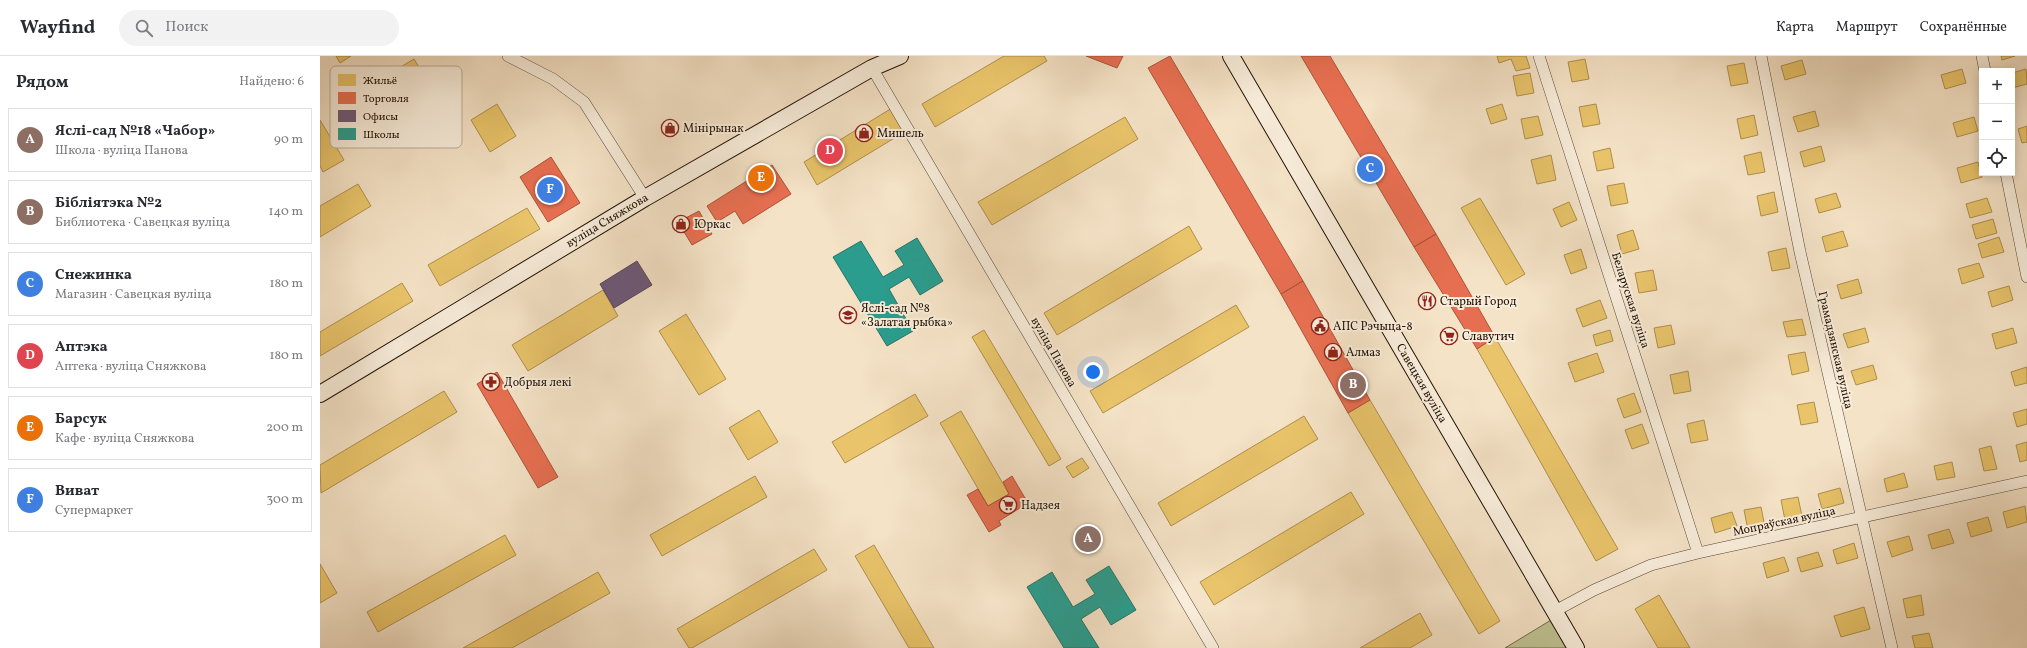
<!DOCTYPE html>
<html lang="ru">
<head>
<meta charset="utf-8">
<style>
	:root { --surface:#fff; --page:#f2f2f3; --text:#2b2b33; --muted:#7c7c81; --line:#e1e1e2; --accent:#0b8043 }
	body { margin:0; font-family:Vollkorn,serif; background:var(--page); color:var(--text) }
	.controls { position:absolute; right:12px; top:12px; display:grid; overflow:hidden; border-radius:0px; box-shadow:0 2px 10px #0003 }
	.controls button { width:36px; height:36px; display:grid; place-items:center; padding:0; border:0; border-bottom:1px solid var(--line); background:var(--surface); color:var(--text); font:20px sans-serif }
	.you { position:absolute; left:773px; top:316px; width:14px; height:14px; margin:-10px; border:3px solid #fff; border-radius:50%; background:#1a73e8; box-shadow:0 0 0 6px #1a73e833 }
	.badge { display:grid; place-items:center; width:26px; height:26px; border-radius:50%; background:var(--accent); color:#fff; font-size:13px; font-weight:700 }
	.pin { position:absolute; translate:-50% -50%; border:2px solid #fff; box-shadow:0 1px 4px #0006 }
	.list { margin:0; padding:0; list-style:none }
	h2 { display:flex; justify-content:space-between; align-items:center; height:52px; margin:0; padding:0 16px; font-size:17px }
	h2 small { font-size:13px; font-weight:400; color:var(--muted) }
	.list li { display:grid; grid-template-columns:26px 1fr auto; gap:12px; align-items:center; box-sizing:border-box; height:64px; margin:0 8px 8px; padding:0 8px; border:1px solid var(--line); border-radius:0px }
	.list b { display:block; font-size:15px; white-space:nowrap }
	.list p { margin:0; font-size:13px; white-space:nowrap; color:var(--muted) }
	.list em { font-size:13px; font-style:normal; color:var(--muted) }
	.icon { flex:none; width:22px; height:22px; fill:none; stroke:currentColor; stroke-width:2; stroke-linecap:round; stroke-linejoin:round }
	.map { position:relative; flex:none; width:1707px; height:592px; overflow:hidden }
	header { display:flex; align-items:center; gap:24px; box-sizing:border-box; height:56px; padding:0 20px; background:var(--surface); border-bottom:1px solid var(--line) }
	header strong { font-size:19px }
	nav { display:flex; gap:22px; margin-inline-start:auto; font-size:14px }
	.search { width:280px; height:36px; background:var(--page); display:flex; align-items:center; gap:10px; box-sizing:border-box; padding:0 14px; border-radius:22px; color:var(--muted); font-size:15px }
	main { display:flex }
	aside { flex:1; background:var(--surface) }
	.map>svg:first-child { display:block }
</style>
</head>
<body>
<header>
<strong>Wayfind</strong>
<div class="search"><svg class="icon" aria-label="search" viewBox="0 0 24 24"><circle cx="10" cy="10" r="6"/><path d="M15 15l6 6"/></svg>Поиск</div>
<nav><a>Карта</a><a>Маршрут</a><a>Сохранённые</a></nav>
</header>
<main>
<aside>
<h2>Рядом<small>Найдено: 6</small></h2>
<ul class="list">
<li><span class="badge" style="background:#8d6e63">A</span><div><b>Яслі-сад №18 «Чабор»</b><p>Школа · вуліца Панова</p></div><em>90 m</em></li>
<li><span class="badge" style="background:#8d6e63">B</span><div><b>Бібліятэка №2</b><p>Библиотека · Савецкая вуліца</p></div><em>140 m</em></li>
<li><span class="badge" style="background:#3f7fe0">C</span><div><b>Снежинка</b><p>Магазин · Савецкая вуліца</p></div><em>180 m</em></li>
<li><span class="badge" style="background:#e0444e">D</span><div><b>Аптэка</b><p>Аптека · вуліца Сняжкова</p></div><em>180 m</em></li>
<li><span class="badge" style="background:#e8710a">E</span><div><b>Барсук</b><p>Кафе · вуліца Сняжкова</p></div><em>200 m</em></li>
<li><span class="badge" style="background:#3f7fe0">F</span><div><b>Виват</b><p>Супермаркет</p></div><em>300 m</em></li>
</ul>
</aside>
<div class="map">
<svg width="1707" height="592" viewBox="0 0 1707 592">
	<rect width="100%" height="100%" fill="#f5e3c7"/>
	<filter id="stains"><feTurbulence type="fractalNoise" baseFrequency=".005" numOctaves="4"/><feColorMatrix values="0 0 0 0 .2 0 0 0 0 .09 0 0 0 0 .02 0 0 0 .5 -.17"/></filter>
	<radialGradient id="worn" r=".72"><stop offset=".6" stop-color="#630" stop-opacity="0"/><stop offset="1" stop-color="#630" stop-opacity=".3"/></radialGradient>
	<path fill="#bfc393" stroke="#716b4c" d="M1236,561L1254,592H1185Z"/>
	<path fill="#e9c46a" stroke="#ae8f4c" d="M16,0H31L20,7Z
		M684,0H724L727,5L615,71L602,48Z
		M1177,0H1206L1210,12L1196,15L1191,3L1179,7Z
		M1681,0H1695L1682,4Z
		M94,3L112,33L85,49L67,19Z
		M1265,3L1269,23L1252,26L1248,6Z
		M1482,4L1486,18L1465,24L1461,10Z
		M1424,7L1428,27L1411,30L1407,10Z
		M1642,13L1646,27L1625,33L1621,19Z
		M1706,13L1707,28L1692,32V17Z
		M1210,17L1214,37L1197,40L1193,20Z
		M177,48L196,80L170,96L151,64Z
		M1182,48L1187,63L1171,68L1166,53Z
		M1276,48L1280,68L1263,71L1259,51Z
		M572,52L586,75L497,129L484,106Z
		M1495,55L1499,70L1478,76L1473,61Z
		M1434,59L1438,79L1421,83L1417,63Z
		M1218,60L1223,79L1205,83L1201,63Z
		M805,61L818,83L672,169L658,146Z
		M1654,61L1658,75L1637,81L1633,67Z
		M0,64L24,104L3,116L0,110Z
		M1707,70V86L1702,87L1698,73Z
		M1501,90L1505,105L1484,111L1480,96Z
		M1290,92L1294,112L1277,115L1273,96Z
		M1441,96L1445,116L1428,119L1424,100Z
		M1231,99L1236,124L1217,128L1211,104Z
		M1658,106L1662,121L1641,127L1637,112Z
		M1304,127L1308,147L1291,150L1287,130Z
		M38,128L51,150L0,181V150Z
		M1454,136L1458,156L1441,160L1437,140Z
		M1516,137L1521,151L1499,157L1495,143Z
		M1160,142L1205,218L1186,229L1141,152Z
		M1667,142L1672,156L1650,162L1646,148Z
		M1249,146L1257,164L1241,171L1233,153Z
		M207,152L220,173L120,230L108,209Z
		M1673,163L1677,177L1656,183L1652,169Z
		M869,170L882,193L737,279L724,257Z
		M1313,174L1319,193L1302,198L1297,179Z
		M1523,175L1528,190L1506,196L1502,181Z
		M1679,181L1684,196L1662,202L1658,188Z
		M1466,192L1470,212L1452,215L1448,196Z
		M1261,193L1267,212L1251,218L1244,199Z
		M1659,207L1664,221L1642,228L1638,213Z
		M1333,214L1337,234L1319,237L1315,217Z
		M1538,223L1542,237L1521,243L1517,229Z
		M82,227L93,245L0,300V276Z
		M1689,230L1693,244L1672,251L1668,236Z
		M283,234L298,260L208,315L192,289Z
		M1280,244L1287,262L1263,271L1256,253Z
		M916,249L929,271L783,357L770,335Z
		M366,258L406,323L379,339L339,275Z
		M1482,263L1486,279L1467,281L1463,266Z
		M1351,269L1355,288L1338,292L1334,272Z
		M1545,272L1549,286L1528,292L1523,278Z
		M1693,272L1697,287L1676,293L1672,278Z
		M664,274L741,403L729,410L652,281Z
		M1290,274L1293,285L1276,290L1273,279Z
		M1175,281L1298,493L1276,505L1157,293Z
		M1485,296L1489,315L1472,319L1468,299Z
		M1277,297L1284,316L1255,326L1248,307Z
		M1553,309L1557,323L1536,329L1531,315Z
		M1707,311V327L1695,330L1691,316Z
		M1368,315L1371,335L1354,338L1350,319Z
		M124,335L137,356L1,437L0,409Z
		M1314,337L1321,356L1304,362L1297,343Z
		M595,338L608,360L525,407L512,386Z
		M1050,344L1180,565L1159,578L1028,357Z
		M1494,346L1498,366L1481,369L1477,349Z
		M1707,353V368L1697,371L1693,357Z
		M439,354L458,386L428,404L409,372Z
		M641,355L689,438L668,450L620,367Z
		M984,360L998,383L851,470L838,447Z
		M1384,364L1388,384L1371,387L1367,368Z
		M1322,368L1329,387L1312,393L1305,374Z
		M1707,386V404L1700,406L1696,389Z
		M1671,390L1677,413L1664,415L1659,393Z
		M762,402L769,412L753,422L746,411Z
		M1632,406L1635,421L1617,424L1614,410Z
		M1584,417L1588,431L1567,436L1564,423Z
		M435,420L447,441L342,500L330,479Z
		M1520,432L1524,447L1502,453L1498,438Z
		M1031,436L1044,458L894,549L880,526Z
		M1478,441L1482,460L1465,464L1461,444Z
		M1705,450L1707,466L1687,472L1683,456Z
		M1441,451L1445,471L1428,474L1424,454Z
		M1412,456L1417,470L1395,477L1391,462Z
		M1668,461L1672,475L1651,481L1647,467Z
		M1629,473L1634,487L1612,493L1608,479Z
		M185,479L196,499L58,576L47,556Z
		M1589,480L1593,494L1572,501L1567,486Z
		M1534,487L1538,502L1517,508L1513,494Z
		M554,489L614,592H589L535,500Z
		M494,493L507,514L372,592H369L357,573Z
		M1498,496L1503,510L1481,516L1477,502Z
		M1464,501L1469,515L1447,522L1443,507Z
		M0,508L17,537L0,547Z
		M278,516L290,537L192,592H143Z
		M1339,539L1370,592H1338L1318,558L1315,553Z
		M1601,539L1604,559L1587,562L1583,543Z
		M1544,551L1550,573L1521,581L1514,560Z
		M1100,557L1112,579L1090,592H1040Z
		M1609,577L1613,592H1595L1592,580Z"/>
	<path fill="#e76f51" stroke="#ac533a" d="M766,0H803L797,12Z
		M850,0L983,225L961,238L828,12Z
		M981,0H1010L1116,178L1094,191Z
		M231,101L260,147L228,166L200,121Z
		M452,109L471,138L423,168L415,155L397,166L387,150Z
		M379,155L392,178L372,189L358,166Z
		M1116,178L1175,281L1157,293L1094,191Z
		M983,225L1050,344L1028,357L961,238Z
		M177,316L238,421L218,432L157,328Z
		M692,420L708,447L679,465L681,469L669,476L647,439L658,433L668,450L689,438L683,426Z"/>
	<path fill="#6d597a" stroke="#574457" d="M317,205L332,229L294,252L280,228Z"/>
	<path fill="#2a9d8f" stroke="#287466" d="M597,182L623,225L600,239L589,221L569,233L593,275L567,290L513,201L541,185L563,221L584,209L575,195Z
		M789,510L816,554L791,569L780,551L761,563L779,592H744L707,531L732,516L753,551L775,538L766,524Z"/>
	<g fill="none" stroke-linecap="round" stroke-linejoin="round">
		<defs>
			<path id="street" d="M188,0L233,23L264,46L325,142
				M1219,0L1378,497
				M1441,0L1480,196L1572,592
				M1662,0L1665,15
				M552,12L893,592
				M1686,117L1707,221
				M1235,555L1274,534L1331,509L1378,497L1707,425"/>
			<path id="secondary" d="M911,0L1256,592
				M0,338L325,142L552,12L580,0"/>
		</defs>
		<use href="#street" stroke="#584736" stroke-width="12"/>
		<use href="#secondary" stroke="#231306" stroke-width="18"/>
		<use href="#street" stroke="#f8eddb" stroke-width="11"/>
		<use href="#secondary" stroke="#f8eddb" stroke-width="16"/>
	</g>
	<defs>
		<symbol id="shop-ring" viewBox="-11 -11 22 22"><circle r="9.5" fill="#f8eddb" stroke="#8f2418" stroke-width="1.5"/><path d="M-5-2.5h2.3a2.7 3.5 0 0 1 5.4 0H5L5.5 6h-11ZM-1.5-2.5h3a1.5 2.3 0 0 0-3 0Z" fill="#8f2418"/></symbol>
		<symbol id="restaurant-ring" viewBox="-11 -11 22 22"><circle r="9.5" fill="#f8eddb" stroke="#8f2418" stroke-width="1.5"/><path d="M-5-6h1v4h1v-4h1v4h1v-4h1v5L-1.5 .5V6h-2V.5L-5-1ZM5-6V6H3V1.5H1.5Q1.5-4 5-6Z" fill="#8f2418"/></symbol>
		<symbol id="school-ring" viewBox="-11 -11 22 22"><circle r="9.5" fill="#f8eddb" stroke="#8f2418" stroke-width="1.5"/><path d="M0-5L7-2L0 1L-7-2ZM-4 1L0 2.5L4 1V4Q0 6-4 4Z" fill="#8f2418"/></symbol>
		<symbol id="civic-ring" viewBox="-11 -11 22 22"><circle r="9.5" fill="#f8eddb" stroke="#8f2418" stroke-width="1.5"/><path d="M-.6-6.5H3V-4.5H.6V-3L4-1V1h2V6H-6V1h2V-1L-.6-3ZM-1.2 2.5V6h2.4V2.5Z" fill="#8f2418"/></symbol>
		<symbol id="supermarket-ring" viewBox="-11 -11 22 22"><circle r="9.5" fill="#f8eddb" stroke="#8f2418" stroke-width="1.5"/><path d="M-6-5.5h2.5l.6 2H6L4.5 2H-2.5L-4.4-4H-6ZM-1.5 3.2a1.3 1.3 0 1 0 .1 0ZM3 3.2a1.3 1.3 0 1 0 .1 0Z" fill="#8f2418"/></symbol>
		<symbol id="pharmacy-ring" viewBox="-11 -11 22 22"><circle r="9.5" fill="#f8eddb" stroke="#8f2418" stroke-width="1.5"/><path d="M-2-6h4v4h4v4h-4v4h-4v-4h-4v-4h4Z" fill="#8f2418"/></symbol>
	</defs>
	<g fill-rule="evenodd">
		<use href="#shop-ring" x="340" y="62" width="20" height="20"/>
		<use href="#shop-ring" x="534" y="67" width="20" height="20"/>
		<use href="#shop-ring" x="351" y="158" width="20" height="20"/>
		<use href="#restaurant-ring" x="1097" y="235" width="20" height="20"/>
		<use href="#school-ring" x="518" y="249" width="20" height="20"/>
		<use href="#civic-ring" x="990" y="260" width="20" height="20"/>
		<use href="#supermarket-ring" x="1119" y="270" width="20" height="20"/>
		<use href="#shop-ring" x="1003" y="286" width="20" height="20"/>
		<use href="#pharmacy-ring" x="161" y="316" width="20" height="20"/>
		<use href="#supermarket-ring" x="678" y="439" width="20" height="20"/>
	</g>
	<g text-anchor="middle" stroke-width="4" stroke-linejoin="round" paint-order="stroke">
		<g font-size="12" fill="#231306" stroke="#f8eddb" text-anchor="start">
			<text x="363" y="76">Мінірынак</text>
			<text x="557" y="81">Мишель</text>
			<text x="374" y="172">Юркас</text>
			<text x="1120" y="249">Старый Город</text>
			<text x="541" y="256">Яслі-сад №8<tspan x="541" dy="14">«Залатая рыбка»</tspan></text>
			<text x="1013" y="274">АПС Рэчыца-8</text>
			<text x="1142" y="284">Славутич</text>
			<text x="1026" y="300">Алмаз</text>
			<text x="184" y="330">Добрыя лекі</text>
			<text x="701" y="453">Надзея</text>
		</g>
		<g font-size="12" fill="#231306" stroke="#f8eddb">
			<text transform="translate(287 164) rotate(-31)" y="4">вуліца Сняжкова</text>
			<text transform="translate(1311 244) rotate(72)" y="4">Беларуская вуліца</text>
			<text transform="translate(1516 294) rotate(77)" y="4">Грамадзянская вуліца</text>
			<text transform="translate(734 296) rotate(60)" y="4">вуліца Панова</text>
			<text transform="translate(1102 327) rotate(60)" y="4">Савецкая вуліца</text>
			<text transform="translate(1464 465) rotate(-12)" y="4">Мопраўская вуліца</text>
		</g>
	</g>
	<rect x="10" y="10" width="132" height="82" rx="6" fill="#f8eddb" stroke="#b8ac9b" stroke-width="1"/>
	<rect x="18" y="18" width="18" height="12" fill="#e9c46a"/>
	<rect x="18" y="36" width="18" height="12" fill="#e76f51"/>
	<rect x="18" y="54" width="18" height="12" fill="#6d597a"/>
	<rect x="18" y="72" width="18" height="12" fill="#2a9d8f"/>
	<g font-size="11" fill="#231306">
		<text x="43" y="28">Жильё</text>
		<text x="43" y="46">Торговля</text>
		<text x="43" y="64">Офисы</text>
		<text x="43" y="82">Школы</text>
	</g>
	<rect width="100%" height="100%" filter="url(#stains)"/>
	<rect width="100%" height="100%" fill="url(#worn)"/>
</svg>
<div class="controls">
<button>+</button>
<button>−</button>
<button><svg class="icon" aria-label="locate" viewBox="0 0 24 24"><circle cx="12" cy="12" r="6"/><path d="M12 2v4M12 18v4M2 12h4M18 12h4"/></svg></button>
</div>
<div class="you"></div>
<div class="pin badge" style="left:768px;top:483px;background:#8d6e63">A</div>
<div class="pin badge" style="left:1033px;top:329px;background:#8d6e63">B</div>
<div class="pin badge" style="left:1050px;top:113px;background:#3f7fe0">C</div>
<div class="pin badge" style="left:510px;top:95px;background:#e0444e">D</div>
<div class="pin badge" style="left:441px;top:122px;background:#e8710a">E</div>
<div class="pin badge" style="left:230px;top:134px;background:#3f7fe0">F</div>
</div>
</main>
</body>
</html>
